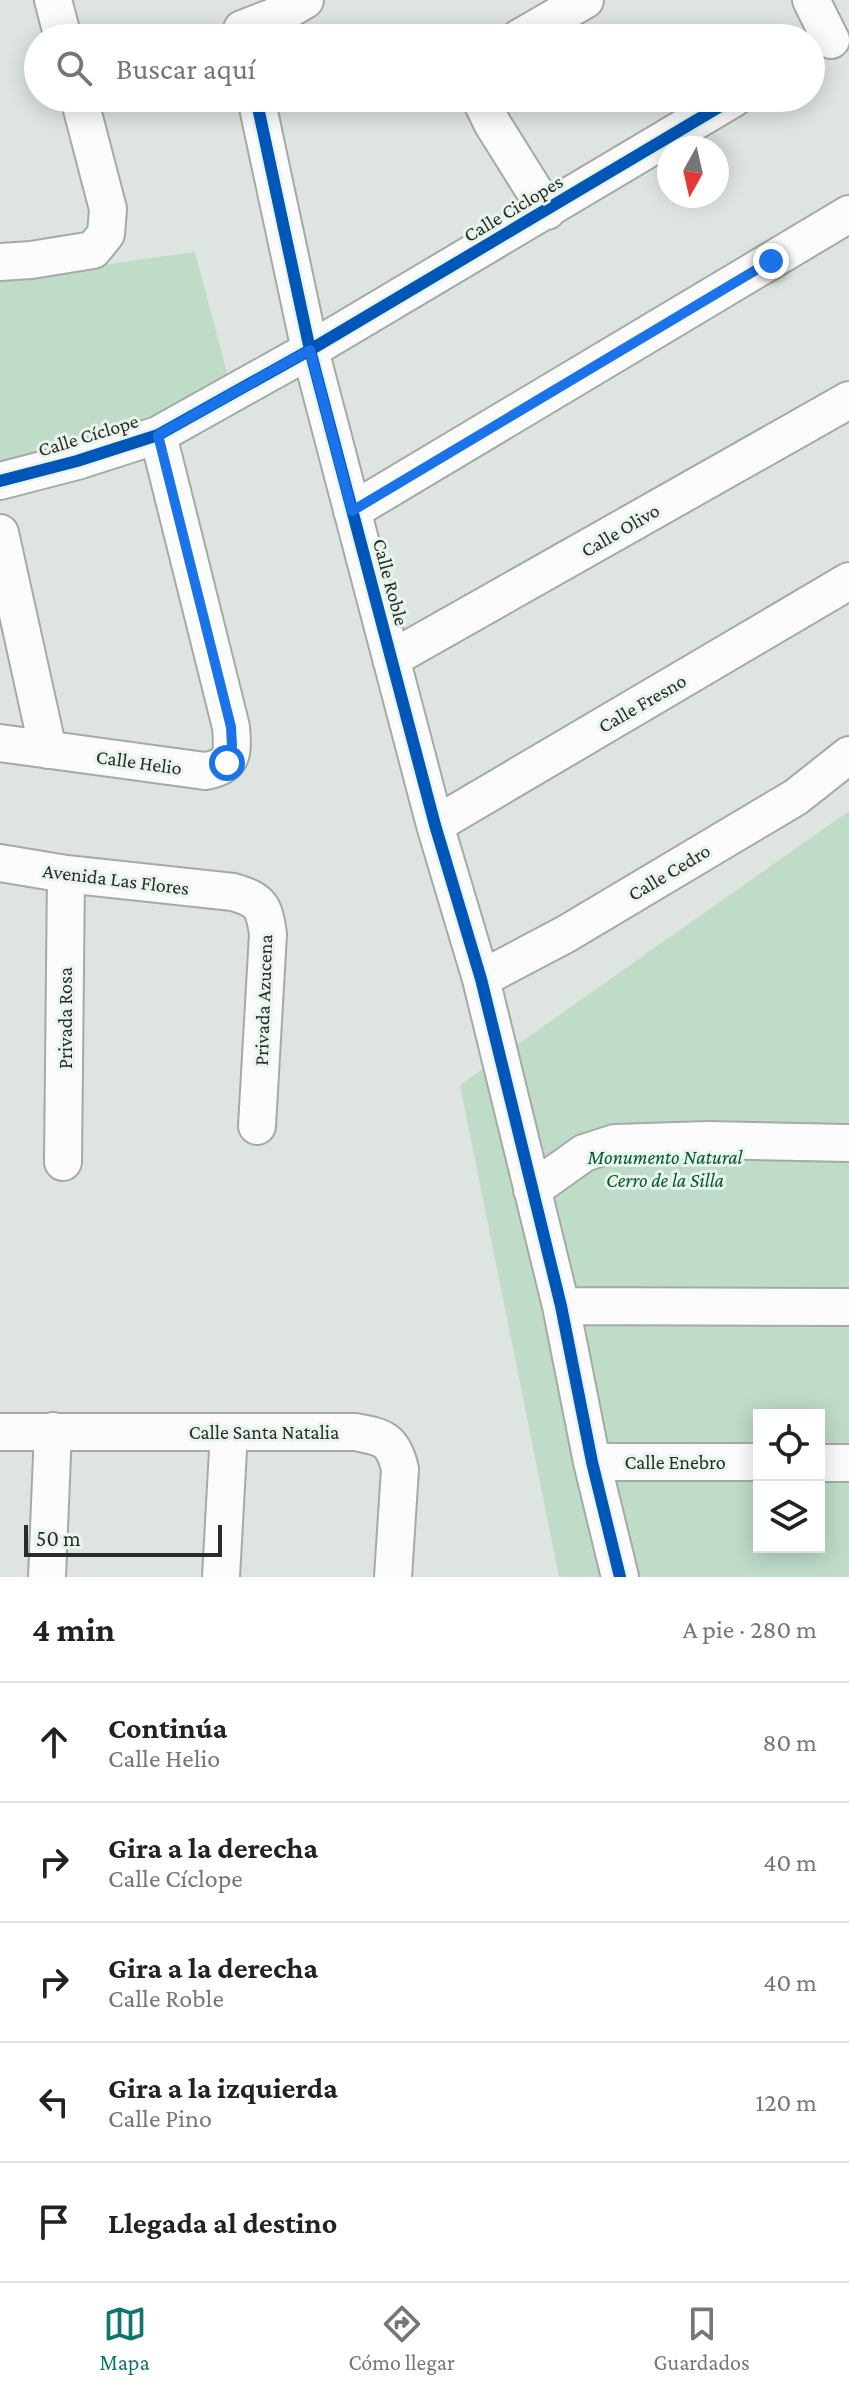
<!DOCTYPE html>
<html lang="es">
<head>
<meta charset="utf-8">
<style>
	:root { --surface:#fff; --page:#f6f6f6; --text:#222; --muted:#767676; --line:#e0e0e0; --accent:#0f766e }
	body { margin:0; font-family:"Crimson Pro",serif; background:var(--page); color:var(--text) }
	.controls { position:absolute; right:24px; bottom:24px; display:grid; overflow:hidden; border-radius:0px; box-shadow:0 4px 20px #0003 }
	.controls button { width:72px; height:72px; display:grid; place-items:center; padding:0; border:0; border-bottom:2px solid var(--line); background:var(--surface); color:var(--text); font:40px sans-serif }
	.compass { position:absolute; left:657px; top:136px; width:72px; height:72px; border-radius:50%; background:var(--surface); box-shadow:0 4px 20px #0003; rotate:188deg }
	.scale { position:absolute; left:24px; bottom:20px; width:198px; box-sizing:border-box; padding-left:8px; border:4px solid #292d2a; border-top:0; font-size:22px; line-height:28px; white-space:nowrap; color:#292d2a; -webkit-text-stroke:6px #e9f5ec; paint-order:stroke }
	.stop { position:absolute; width:24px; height:24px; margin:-18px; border:6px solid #1a73e8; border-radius:50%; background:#fff }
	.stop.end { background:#1a73e8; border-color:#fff; box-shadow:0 2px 8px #0008 }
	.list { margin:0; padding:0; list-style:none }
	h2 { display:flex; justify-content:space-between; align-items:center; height:104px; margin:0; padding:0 32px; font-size:34px }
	h2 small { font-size:26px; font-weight:400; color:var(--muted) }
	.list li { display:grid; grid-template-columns:52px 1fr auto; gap:24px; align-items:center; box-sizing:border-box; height:120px; padding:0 32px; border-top:2px solid var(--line) }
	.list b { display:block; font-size:30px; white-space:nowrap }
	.list p { margin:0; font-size:26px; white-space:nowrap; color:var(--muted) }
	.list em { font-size:26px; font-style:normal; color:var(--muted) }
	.icon { flex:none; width:44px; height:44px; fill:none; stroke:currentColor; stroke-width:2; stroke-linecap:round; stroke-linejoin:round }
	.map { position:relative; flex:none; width:849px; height:1577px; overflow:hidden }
	.search { position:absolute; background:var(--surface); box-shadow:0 4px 20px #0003; left:24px; right:24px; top:24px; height:88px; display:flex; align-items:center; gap:20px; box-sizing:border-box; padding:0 28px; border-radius:44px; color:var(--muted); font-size:30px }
	.sheet { height:704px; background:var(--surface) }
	nav { display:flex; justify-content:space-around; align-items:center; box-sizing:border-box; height:112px; border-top:2px solid var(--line); background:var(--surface); font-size:22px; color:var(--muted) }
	nav a { display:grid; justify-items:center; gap:4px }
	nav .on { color:var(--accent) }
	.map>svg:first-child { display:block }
</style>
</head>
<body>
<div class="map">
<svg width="849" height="1577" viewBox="0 0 849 1577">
	<rect width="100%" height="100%" fill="#dee5e0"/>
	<path fill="#bedcc8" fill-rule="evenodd" d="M195,252L232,392L71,450L0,461V279Z
		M849,811V1577H559L460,1085ZM759,1415H819V1547H759Z"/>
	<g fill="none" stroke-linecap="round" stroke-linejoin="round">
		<defs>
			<path id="minor" d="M53,0L63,38
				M811,0L831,40
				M242,29L281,14L305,0
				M519,38L585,0
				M256,98L310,350L435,825L481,979L561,1306L592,1462L620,1577
				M480,98L492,123L547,211
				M0,262L31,260L93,250L106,234L108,209L79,98
				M0,481L77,461L158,435L310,350L734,98
				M352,511L849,214
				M0,533L48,750
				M391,659L849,400
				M0,743L205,771C234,766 233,753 231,727L158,435
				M435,825L849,581
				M0,863L66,874L233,892C261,900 264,906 268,934L257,1126
				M481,979L566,934L796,797L849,755
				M63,1162L66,874
				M532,1190L584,1153L615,1143L708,1140L849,1143
				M561,1306L849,1307
				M0,1432H355C383,1437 393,1439 400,1469L393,1577
				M592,1462H759
				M819,1463H849
				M47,1577L53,1431
				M221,1577L229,1432"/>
		</defs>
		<use href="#minor" stroke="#a5aaa7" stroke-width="40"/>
		<use href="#minor" stroke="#fafbfa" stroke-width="36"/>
		<defs>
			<path id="cycleway" d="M256,98L310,350L435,825L481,979L561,1306L592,1462L620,1577
				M0,481L77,461L158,435L310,350L734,98"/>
		</defs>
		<use href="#cycleway" stroke="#e9f5ec" stroke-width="17"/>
		<use href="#cycleway" stroke="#0057b8" stroke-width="12"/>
	</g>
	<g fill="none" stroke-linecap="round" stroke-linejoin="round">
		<path stroke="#1a73e8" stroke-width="10" d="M227,763L232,746L231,727L158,435L310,350L352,511L771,261"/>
	</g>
	<g text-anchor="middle" stroke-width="6" stroke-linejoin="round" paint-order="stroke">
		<g font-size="20" fill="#292d2a" stroke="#e9f5ec">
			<text transform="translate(513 208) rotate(-31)" y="7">Calle Ciclopes</text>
			<text transform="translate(88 435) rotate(-17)" y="7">Calle Cíclope</text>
			<text transform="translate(620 530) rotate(-30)" y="7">Calle Olivo</text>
			<text transform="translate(391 582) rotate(75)" y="7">Calle Roble</text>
			<text transform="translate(642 703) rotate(-30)" y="7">Calle Fresno</text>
			<text transform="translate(139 762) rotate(8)" y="7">Calle Helio</text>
			<text transform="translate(669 872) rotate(-31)" y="7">Calle Cedro</text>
			<text transform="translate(116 879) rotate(7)" y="7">Avenida Las Flores</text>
			<text transform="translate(263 1000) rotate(-88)" y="7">Privada Azucena</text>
			<text transform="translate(65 1018) rotate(-90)" y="7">Privada Rosa</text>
			<text x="264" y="1439">Calle Santa Natalia</text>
			<text x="675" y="1469">Calle Enebro</text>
		</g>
		<g font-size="20" font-style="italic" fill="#035831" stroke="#e9f5ec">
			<text x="665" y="1164">Monumento Natural<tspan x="665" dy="23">Cerro de la Silla</tspan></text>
		</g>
	</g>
</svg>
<div class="controls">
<button><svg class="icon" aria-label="locate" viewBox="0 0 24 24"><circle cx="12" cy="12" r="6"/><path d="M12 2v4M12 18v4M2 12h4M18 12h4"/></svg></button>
<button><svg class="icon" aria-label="layers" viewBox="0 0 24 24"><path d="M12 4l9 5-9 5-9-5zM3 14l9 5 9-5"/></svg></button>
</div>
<svg class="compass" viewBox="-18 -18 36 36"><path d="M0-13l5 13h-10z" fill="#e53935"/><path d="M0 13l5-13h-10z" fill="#767676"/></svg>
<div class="scale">50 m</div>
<div class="stop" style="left:227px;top:763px"></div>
<div class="stop end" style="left:771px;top:261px"></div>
<div class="search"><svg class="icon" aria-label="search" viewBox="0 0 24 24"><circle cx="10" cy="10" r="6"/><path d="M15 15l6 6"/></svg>Buscar aquí</div>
</div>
<section class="sheet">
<h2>4 min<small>A pie · 280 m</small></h2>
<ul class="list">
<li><svg class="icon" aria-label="ahead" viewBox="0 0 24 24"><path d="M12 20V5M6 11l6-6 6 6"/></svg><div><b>Continúa</b><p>Calle Helio</p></div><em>80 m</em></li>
<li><svg class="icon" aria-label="right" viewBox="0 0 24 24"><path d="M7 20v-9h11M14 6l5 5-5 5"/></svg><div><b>Gira a la derecha</b><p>Calle Cíclope</p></div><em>40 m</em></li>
<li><svg class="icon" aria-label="right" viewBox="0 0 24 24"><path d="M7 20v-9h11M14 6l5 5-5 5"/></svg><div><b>Gira a la derecha</b><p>Calle Roble</p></div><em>40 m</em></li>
<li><svg class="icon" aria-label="left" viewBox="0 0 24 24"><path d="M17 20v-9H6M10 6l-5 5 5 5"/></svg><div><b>Gira a la izquierda</b><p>Calle Pino</p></div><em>120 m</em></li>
<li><svg class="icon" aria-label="arrive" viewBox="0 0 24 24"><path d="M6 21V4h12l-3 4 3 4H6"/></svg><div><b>Llegada al destino</b></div></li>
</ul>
</section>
<nav>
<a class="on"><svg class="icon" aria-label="map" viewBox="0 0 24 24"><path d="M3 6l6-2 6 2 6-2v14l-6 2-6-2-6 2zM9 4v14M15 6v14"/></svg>Mapa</a>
<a><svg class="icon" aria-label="directions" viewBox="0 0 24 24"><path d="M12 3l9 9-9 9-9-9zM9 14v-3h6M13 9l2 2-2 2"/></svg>Cómo llegar</a>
<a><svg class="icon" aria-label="saved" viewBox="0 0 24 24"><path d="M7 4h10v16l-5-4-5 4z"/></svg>Guardados</a>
</nav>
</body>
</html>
